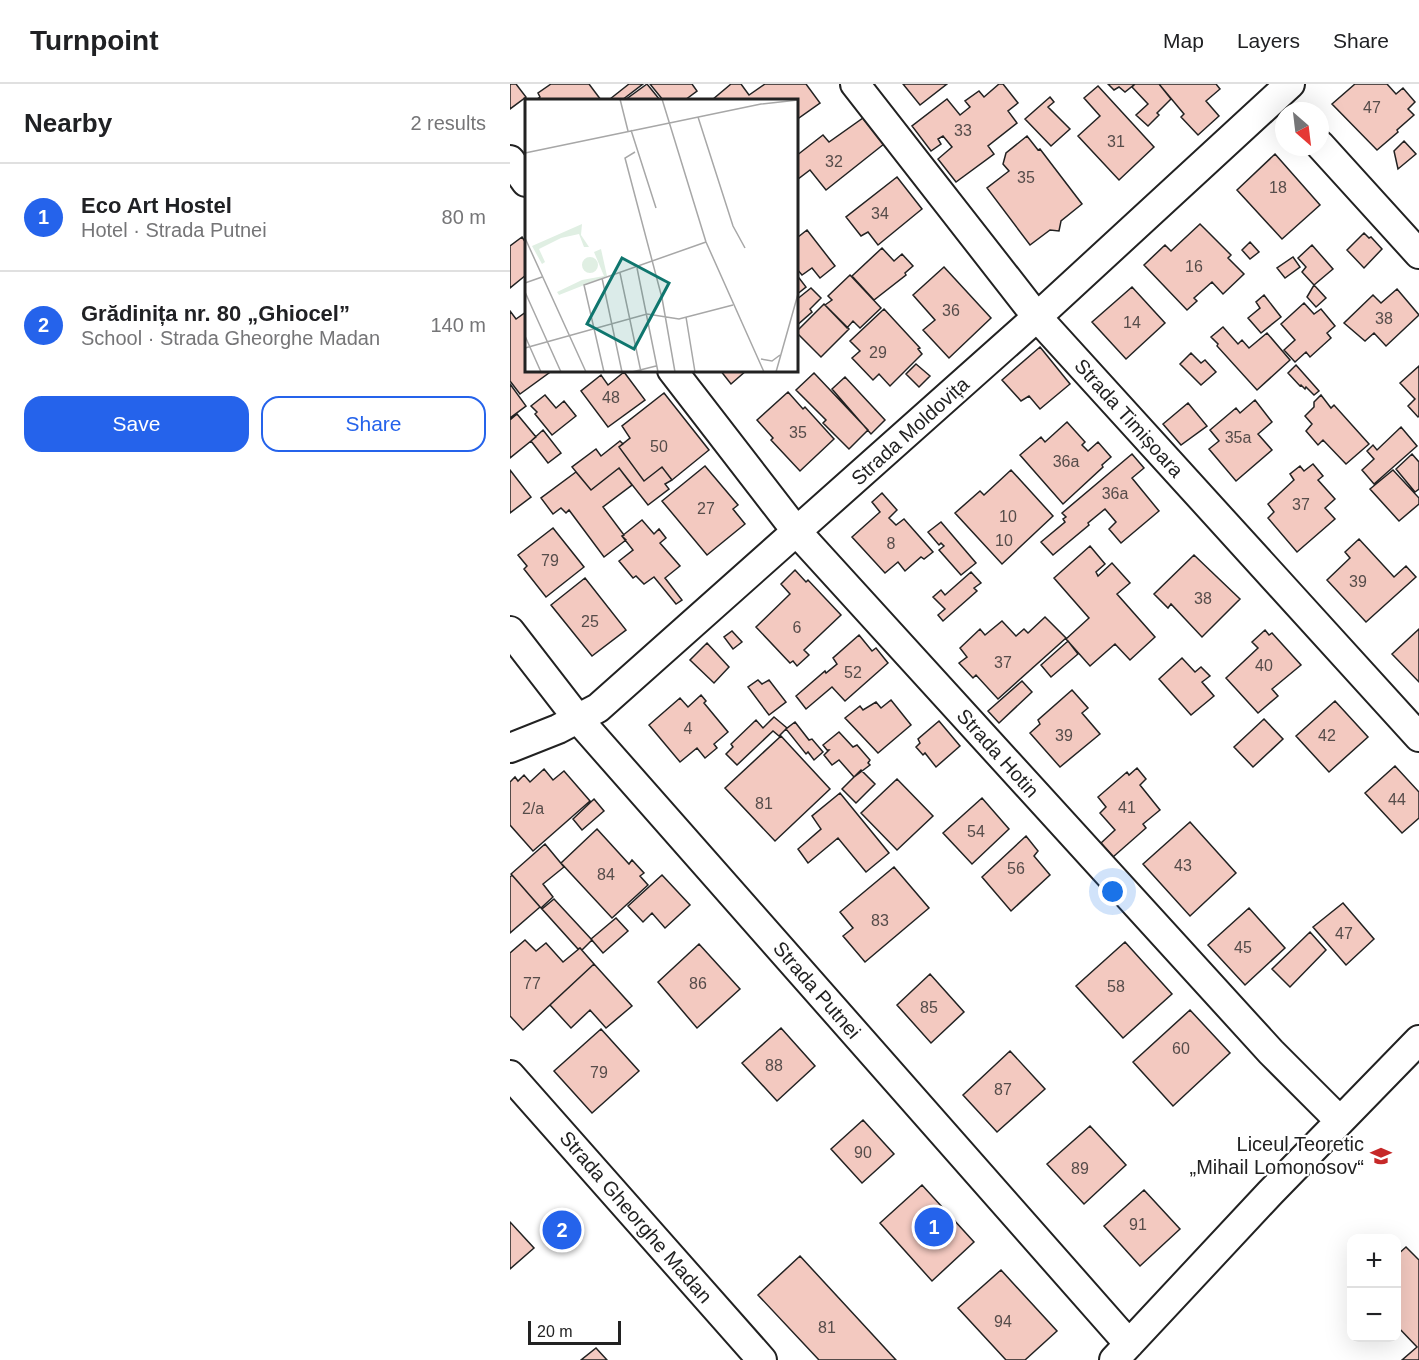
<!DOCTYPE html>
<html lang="en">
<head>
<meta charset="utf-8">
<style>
	:root { --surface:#fff; --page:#f6f6f6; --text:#202124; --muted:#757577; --line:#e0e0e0; --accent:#2563eb }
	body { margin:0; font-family:Helvetica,sans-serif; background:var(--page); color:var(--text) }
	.controls { position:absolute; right:18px; bottom:18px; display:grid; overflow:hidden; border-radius:12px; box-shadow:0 6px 24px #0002 }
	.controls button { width:54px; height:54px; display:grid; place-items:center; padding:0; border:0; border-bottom:2px solid var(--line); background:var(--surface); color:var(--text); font:30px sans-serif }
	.compass { position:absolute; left:765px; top:18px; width:54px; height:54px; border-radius:50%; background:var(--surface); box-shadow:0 6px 24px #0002; rotate:152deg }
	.scale { position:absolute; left:18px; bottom:15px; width:93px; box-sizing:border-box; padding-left:6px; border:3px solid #222; border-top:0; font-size:16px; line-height:21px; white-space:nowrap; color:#222; -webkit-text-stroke:4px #fff; paint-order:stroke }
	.you { position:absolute; left:603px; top:808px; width:21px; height:21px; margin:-15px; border:4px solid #fff; border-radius:50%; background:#1a73e8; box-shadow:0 0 0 9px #1a73e833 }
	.badge { display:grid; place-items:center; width:39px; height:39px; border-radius:50%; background:var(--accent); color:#fff; font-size:20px; font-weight:700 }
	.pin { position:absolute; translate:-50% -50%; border:3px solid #fff; box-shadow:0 2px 6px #0006 }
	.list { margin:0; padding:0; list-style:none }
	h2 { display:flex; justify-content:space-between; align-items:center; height:78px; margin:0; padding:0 24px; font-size:26px }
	h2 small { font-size:20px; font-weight:400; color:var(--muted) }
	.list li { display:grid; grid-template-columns:39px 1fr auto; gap:18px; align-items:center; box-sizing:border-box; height:108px; padding:0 24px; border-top:2px solid var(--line) }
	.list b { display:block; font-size:22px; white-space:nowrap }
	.list p { margin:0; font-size:20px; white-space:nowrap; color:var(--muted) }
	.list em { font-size:20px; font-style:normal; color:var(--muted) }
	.actions { display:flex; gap:12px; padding:18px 24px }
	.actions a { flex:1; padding:14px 0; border:2px solid var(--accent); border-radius:18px; text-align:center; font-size:21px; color:var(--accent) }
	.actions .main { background:var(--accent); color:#fff }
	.map { position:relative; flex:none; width:909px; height:1276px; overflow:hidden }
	header { display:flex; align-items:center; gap:36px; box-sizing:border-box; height:84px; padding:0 30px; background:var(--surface); border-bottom:2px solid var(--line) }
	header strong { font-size:28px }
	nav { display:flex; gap:33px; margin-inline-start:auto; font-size:21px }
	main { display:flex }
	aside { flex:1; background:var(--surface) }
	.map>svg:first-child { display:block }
</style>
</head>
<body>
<header>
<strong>Turnpoint</strong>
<nav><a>Map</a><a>Layers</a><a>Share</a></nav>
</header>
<main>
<aside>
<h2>Nearby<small>2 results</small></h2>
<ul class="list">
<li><span class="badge">1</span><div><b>Eco Art Hostel</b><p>Hotel · Strada Putnei</p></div><em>80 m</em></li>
<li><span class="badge">2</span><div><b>Grădinița nr. 80 „Ghiocel”</b><p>School · Strada Gheorghe Madan</p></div><em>140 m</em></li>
</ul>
<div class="actions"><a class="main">Save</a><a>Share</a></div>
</aside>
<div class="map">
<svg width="909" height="1276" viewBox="0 0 909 1276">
	<rect width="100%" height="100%" fill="#fff"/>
	<path fill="#f3c9c0" stroke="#222" stroke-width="1.5" d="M0,0H6L16,13L0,25Z
		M41,0H79L91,16H28L27,15L30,13L28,9Z
		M119,0H133L112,16H102L100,15Z
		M137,0L150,16H115Z
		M140,0H182L187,7L175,16H153Z
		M221,0H231L239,11L255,0H296L310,19L286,36V16H202Z
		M393,0H437L410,21Z
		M489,0H493L508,19L498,27L507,39L478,62L484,70L446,98L428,75L442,63L433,52L428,55L431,60L421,67L402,42L437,15L450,31L460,23L455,17L469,7L474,13Z
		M598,0H625L615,8L609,3L604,6Z
		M625,0H649L661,15L647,29L649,31L638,42L626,31L638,20L622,3Z
		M649,0H706L710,5L696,17L709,32L688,51L671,33L674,30Z
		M845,0H877L886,10L893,4L905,18L898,25L904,31L887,46L888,48L867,66L822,20Z
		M588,2L644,63L609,96L568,52L590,32L574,14Z
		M540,13L544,18L538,23L560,45L541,62L515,35Z
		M353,34L374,60L316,106L300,86L288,95L286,72L313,51L319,58Z
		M517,52L528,66L530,65L572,120L551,137L549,147L540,146L520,161L477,104L499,87L493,80L496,69Z
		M894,57L906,70L888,85L884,67Z
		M765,70L810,121L772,155L727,106Z
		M387,93L412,125L368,161L358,148L351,152L336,133Z
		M690,140L721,171L718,174L734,190L713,210L702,198L684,214L687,217L677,226L634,181L655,161L661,167Z
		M297,146L325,182L310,194L302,184L292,191L286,184V151L288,153Z
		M854,149L859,154L861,153L872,165L854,184L837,166Z
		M12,153L16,159V191L0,204V162Z
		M740,158L749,168L740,175L732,166Z
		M802,161L823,185L804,201L792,188L796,183L788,174Z
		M372,164L384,177L392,170L403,182L395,189L396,191L364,216L342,192Z
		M783,173L790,183L775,194L767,184Z
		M434,183L481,234L439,274L413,246L425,236L403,211Z
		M286,190L296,203L286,211Z
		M340,191L371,224L350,244L343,237L337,244L315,221L322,216L318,212Z
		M804,201L816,214L806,223L797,213Z
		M622,203L655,239L616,275L582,238Z
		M301,204L311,214L300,225L302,228L286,242V216Z
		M887,205L909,231L876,262L864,249L855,257L834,239L863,211L871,219Z
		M754,211L771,233L751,249L738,234L750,224L746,218Z
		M794,219L804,230L811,225L825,242L817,249L821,254L800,273L796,268L785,278L774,266L785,256L771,240Z
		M314,220L339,245L311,273L286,248Z
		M374,225L410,264L408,265L412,270L380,302L369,290L363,296L342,274L350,267L340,257Z
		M0,227L6,235L16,228V286H43L10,310L0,297Z
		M713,243L728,260L732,256L739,264L757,249L780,276L747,306L707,262L708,260L701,253Z
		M530,263L560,300L530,325L519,312L511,317L492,296Z
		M681,269L691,279L695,276L706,288L691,301L670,280Z
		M406,280L420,292L409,303L396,290Z
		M786,281L809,307L804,311L796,303L795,305L791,301L790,302L778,289Z
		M909,282V332L908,333L898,322L905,315L890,299Z
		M210,286H237L221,300Z
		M114,288L135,316L98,343L71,307L91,291L98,301Z
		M304,289L358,346L339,365L313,339L316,336L286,306Z
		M335,293L375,336L361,350L322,305Z
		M0,300L16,322L0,334Z
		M278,308L293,325L295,323L324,355L290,387L261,356L263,354L247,336Z
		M154,309L199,366L162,396L152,383L134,397L109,363L120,354L112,342Z
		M35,311L46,324L54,317L66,332L42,351L25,330L27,328L21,322Z
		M811,311L821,324L824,321L859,360L836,380L813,356L808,361L796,347L802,340L795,332L804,323V318Z
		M745,316L762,338L748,350L762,366L726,397L699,365L709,357L700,346L726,324L730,329Z
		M678,319L697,342L671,361L653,340Z
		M7,330L26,353L0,374V336Z
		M557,338L575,358L572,361L578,367L588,358L601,373L592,381L593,383L553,420L510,371L531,353L535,358Z
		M891,343L907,362L864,400L852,386L864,375L857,367L863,361L867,366Z
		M33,346L51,369L38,379L21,357Z
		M110,357L113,360L109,363L134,397L152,383L162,396L155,400L159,405L138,421L109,384L81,406L62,383L86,365L91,372Z
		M622,370L634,384L622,394L649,427L611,459L599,445L606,438L595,425L578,439L579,441L543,471L531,458L555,438L553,435L556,433L552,429Z
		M902,370L909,378V405L905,408L886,385Z
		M803,380L813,392L808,396L825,415L815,424L825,435L787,468L758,434L764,428L758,420L784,396L780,390L790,382L794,387Z
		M195,382L228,421L223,425L235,440L197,471L152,417Z
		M109,384L122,401L93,423L114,451L112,452L116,456L94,473L59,426L56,429L51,424L43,430L31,414L66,388L81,406Z
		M0,386L21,413L0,429Z
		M501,386L543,432L492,480L445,429L470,407L474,411Z
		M883,386L909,414V420L889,437L860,405Z
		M372,409L387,426L379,434L386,441L394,435L423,468L414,475L411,473L395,487L388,478L375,489L342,453L370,428L362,418Z
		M132,436L144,450L149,445L156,454L150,459L170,482L155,494L172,516L166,520L144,493L134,500L126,492L123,494L109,477L123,466L112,452Z
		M431,438L466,479L451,491L429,466L434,462L431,459L429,461L418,448Z
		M43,444L74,483L36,513L14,485L17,482L8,471Z
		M849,455L884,493L896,482L906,493L856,538L817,496L840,474L835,468Z
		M580,462L595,480L586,488L588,492L602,479L620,499L607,510L645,553L620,576L605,560L580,582L556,555L579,534L544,494Z
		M684,471L730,515L692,553L661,520L658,524L644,510Z
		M285,486L296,498L298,496L331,531L294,566L299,571L287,582L283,577L280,579L246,543L280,510L271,500Z
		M461,488L471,499L464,504L467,507L433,537L428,531L435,525L423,513L431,506L435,511Z
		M75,494L116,546L82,572L41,521Z
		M535,533L556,554L488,615L466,591L463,594L449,579L457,573L450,564L470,545L475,551L492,537L506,552L514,545L518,549Z
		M909,545V598L882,570Z
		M755,546L759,551L762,549L791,581L762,605L768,612L748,629L716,594L748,564L742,558Z
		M222,547L232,558L223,565L214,553Z
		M349,551L362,567L366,564L378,579L335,617L322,603L296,625L286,612L315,587L316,589L327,580L323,574Z
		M558,557L568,570L541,593L531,581Z
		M197,559L219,583L204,599L180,576Z
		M672,574L685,588L691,583L700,592L692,598L704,612L681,631L649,595Z
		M248,596L252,600L259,596L276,618L259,631L238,603Z
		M512,597L522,608L489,639L478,627Z
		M562,606L578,624L572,629L590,650L550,683L520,649L530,640L528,636Z
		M191,611L196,617L194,619L218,648L204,660L207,664L195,674L187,664L170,678L139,641L170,614L178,623Z
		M381,616L401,641L368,669L335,634L350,622L353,626L366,618L371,624Z
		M825,617L858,653L819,688L786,652Z
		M264,633L277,644L269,652L263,647L227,681L216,670L223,663L221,660L246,636L253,644Z
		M754,635L773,655L743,683L724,663Z
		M429,637L450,662L426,683L415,669L413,671L406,663L410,659L408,655Z
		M285,638L299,656L302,655L313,668L304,676L298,668L296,670L276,645Z
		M329,648L343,663L347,661L360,676L358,679L360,681L344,693L329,676L322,681L314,671L319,666H317L313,661Z
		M271,652L320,705L265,757L215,704Z
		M885,682L909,708V734L892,749L855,709Z
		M627,684L636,695L630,701L650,726L633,740L636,744L603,773L591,759L605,746L590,729L596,723L588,713L617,688L619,691Z
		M34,685L43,696L54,687L80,717L23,767L0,741V698L5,693L8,697L14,691L20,698Z
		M351,686L365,700L346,719L332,705Z
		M387,695L423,732L387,766L351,729Z
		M330,709L379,769L356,788L328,754L298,779L288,765L311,745L302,732Z
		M472,714L499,745L462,780L433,749Z
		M84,715L94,727L72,746L63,735Z
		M680,738L726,789L680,832L633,780Z
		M87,745L119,780L122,776L134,789L130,792L138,801L102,834L51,779Z
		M516,752L528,767L524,772L540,791L501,827L472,793Z
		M35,760L54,783L33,800L43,813L31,824L1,790Z
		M384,783L419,824L355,878L333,852L343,844L330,828Z
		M2,791L30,823L0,849V793Z
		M152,791L180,821L155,844L142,829L133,838L118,822Z
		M44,815L82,856L72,866L70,864L68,865L32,825Z
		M833,819L864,855L836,881L803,843Z
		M739,824L775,864L735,901L698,861Z
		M106,834L118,847L93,869L81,855Z
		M800,848L816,866L780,903L762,885Z
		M15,856L26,867L36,859L53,878L70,864L84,880L13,946L0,932V869Z
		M615,858L662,910L613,954L566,902Z
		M189,860L230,905L187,944L148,898Z
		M84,880L122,922L96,944L80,926L61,944L40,921Z
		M420,890L454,928L421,959L387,921Z
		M680,926L720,969L663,1022L623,978Z
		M271,944L305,982L267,1017L232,979Z
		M91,945L129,987L82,1029L44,987Z
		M500,967L535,1005L487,1048L453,1011Z
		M353,1036L384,1070L352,1099L321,1065Z
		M580,1042L616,1081L574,1120L537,1080Z
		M412,1101L464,1158L422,1197L370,1139Z
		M634,1106L670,1145L630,1182L594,1142Z
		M0,1138L24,1164L0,1185Z
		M896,1163L909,1176V1276H892L907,1263L886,1241V1172Z
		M290,1172L386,1276H309L248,1211Z
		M491,1186L547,1247L515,1276H496L448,1224Z
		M86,1264L97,1276H71Z"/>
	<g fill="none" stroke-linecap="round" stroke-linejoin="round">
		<defs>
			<path id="street" d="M345,0L527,233L909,653
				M810,61L909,170
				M0,76L16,98
				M162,286L287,448L761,968L830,1037
				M0,547L68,635L619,1260
				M0,664L48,645L88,624L527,233L780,0
				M0,991L252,1276
				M604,1276L760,1109L909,956"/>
		</defs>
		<use href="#street" stroke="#222" stroke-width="32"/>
		<use href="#street" stroke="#fff" stroke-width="28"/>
	</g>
	<defs>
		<symbol id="school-bare" viewBox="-9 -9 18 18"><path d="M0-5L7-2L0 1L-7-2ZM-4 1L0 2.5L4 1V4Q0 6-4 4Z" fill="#c62828" stroke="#fff" stroke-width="2.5" paint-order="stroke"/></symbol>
	</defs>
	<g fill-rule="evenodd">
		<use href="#school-bare" x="856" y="1057" width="30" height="30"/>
	</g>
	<g text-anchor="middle" stroke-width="4.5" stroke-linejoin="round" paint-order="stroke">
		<g font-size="16" fill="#564c4a">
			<text x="862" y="29">47</text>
			<text x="453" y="52">33</text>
			<text x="606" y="63">31</text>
			<text x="324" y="83">32</text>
			<text x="516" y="99">35</text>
			<text x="768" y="109">18</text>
			<text x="370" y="135">34</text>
			<text x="684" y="188">16</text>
			<text x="441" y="232">36</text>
			<text x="874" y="240">38</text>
			<text x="622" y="244">14</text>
			<text x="368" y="274">29</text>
			<text x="101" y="319">48</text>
			<text x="288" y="354">35</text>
			<text x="728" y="359">35a</text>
			<text x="149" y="368">50</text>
			<text x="556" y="383">36a</text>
			<text x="605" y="415">36a</text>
			<text x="791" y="426">37</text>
			<text x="196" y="430">27</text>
			<text x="498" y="438">10</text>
			<text x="494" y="462">10</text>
			<text x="381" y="465">8</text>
			<text x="40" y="482">79</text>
			<text x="848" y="503">39</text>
			<text x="693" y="520">38</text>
			<text x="80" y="543">25</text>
			<text x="287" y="549">6</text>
			<text x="493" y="584">37</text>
			<text x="754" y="587">40</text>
			<text x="343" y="594">52</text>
			<text x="178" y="650">4</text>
			<text x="554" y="657">39</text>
			<text x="817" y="657">42</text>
			<text x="887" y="721">44</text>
			<text x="254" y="725">81</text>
			<text x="617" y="729">41</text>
			<text x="23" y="730">2/a</text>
			<text x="466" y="753">54</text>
			<text x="673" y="787">43</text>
			<text x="506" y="790">56</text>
			<text x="96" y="796">84</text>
			<text x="370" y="842">83</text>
			<text x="834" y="855">47</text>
			<text x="733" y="869">45</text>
			<text x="22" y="905">77</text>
			<text x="188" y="905">86</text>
			<text x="606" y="908">58</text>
			<text x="419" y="929">85</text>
			<text x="671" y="970">60</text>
			<text x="264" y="987">88</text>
			<text x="89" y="994">79</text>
			<text x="493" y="1011">87</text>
			<text x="353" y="1074">90</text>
			<text x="570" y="1090">89</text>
			<text x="628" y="1146">91</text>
			<text x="493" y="1243">94</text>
			<text x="317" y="1249">81</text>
		</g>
		<g font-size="20" fill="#222" stroke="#fff">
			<text transform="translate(619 334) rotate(48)" y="7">Strada Timișoara</text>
			<text transform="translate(400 347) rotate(-42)" y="7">Strada Moldovița</text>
			<text transform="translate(488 669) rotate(48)" y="7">Strada Hotin</text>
			<text transform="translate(307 906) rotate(49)" y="7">Strada Putnei</text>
			<text transform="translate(126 1133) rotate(49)" y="7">Strada Gheorghe Madan</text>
		</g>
		<g font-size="20" fill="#222" stroke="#fff" text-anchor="end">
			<text x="854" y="1067">Liceul Teoretic<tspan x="854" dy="23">„Mihail Lomonosov“</tspan></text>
		</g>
	</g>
	<g transform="translate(15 15)">
		<rect width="273" height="273" fill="#fff"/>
		<path d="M57,125L56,136L64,148H59L54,135L36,139L14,150L20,163L17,165L7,147ZM76,150L82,177L34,196L32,193L57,181L79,177L69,153ZM57 166a8 8 0 1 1 16 0a8 8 0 1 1-16 0Z" fill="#e0efe3"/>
		<path fill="none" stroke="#a7a7a7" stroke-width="1.5" d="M95,0L103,32M137,0L181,143L239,273M173,18L208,127L220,149M106,31L131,109M110,53L100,59L137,199L150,273M0,54L236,5L273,1M0,139L61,273M112,169L133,273M95,174L116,273M77,179L97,273M0,184L17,178M0,193L36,273M161,218L170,273M0,237L16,273M0,249L122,215L154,220L208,206M236,260L247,262L255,256M79,273L59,186L181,143M107,273L131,267M251,273L273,195"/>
		<path fill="#0f766e" fill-opacity="0.15" stroke="#0f766e" stroke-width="3" d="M97,159L144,184L109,250L62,225Z"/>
		<rect width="273" height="273" fill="none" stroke="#222" stroke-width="3"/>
	</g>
</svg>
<div class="controls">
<button>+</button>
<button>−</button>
</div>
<svg class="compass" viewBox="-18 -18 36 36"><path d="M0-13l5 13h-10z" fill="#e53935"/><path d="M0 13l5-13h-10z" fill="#757577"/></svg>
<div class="scale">20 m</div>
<div class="you"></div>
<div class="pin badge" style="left:424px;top:1143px">1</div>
<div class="pin badge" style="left:52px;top:1146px">2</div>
</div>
</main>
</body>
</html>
